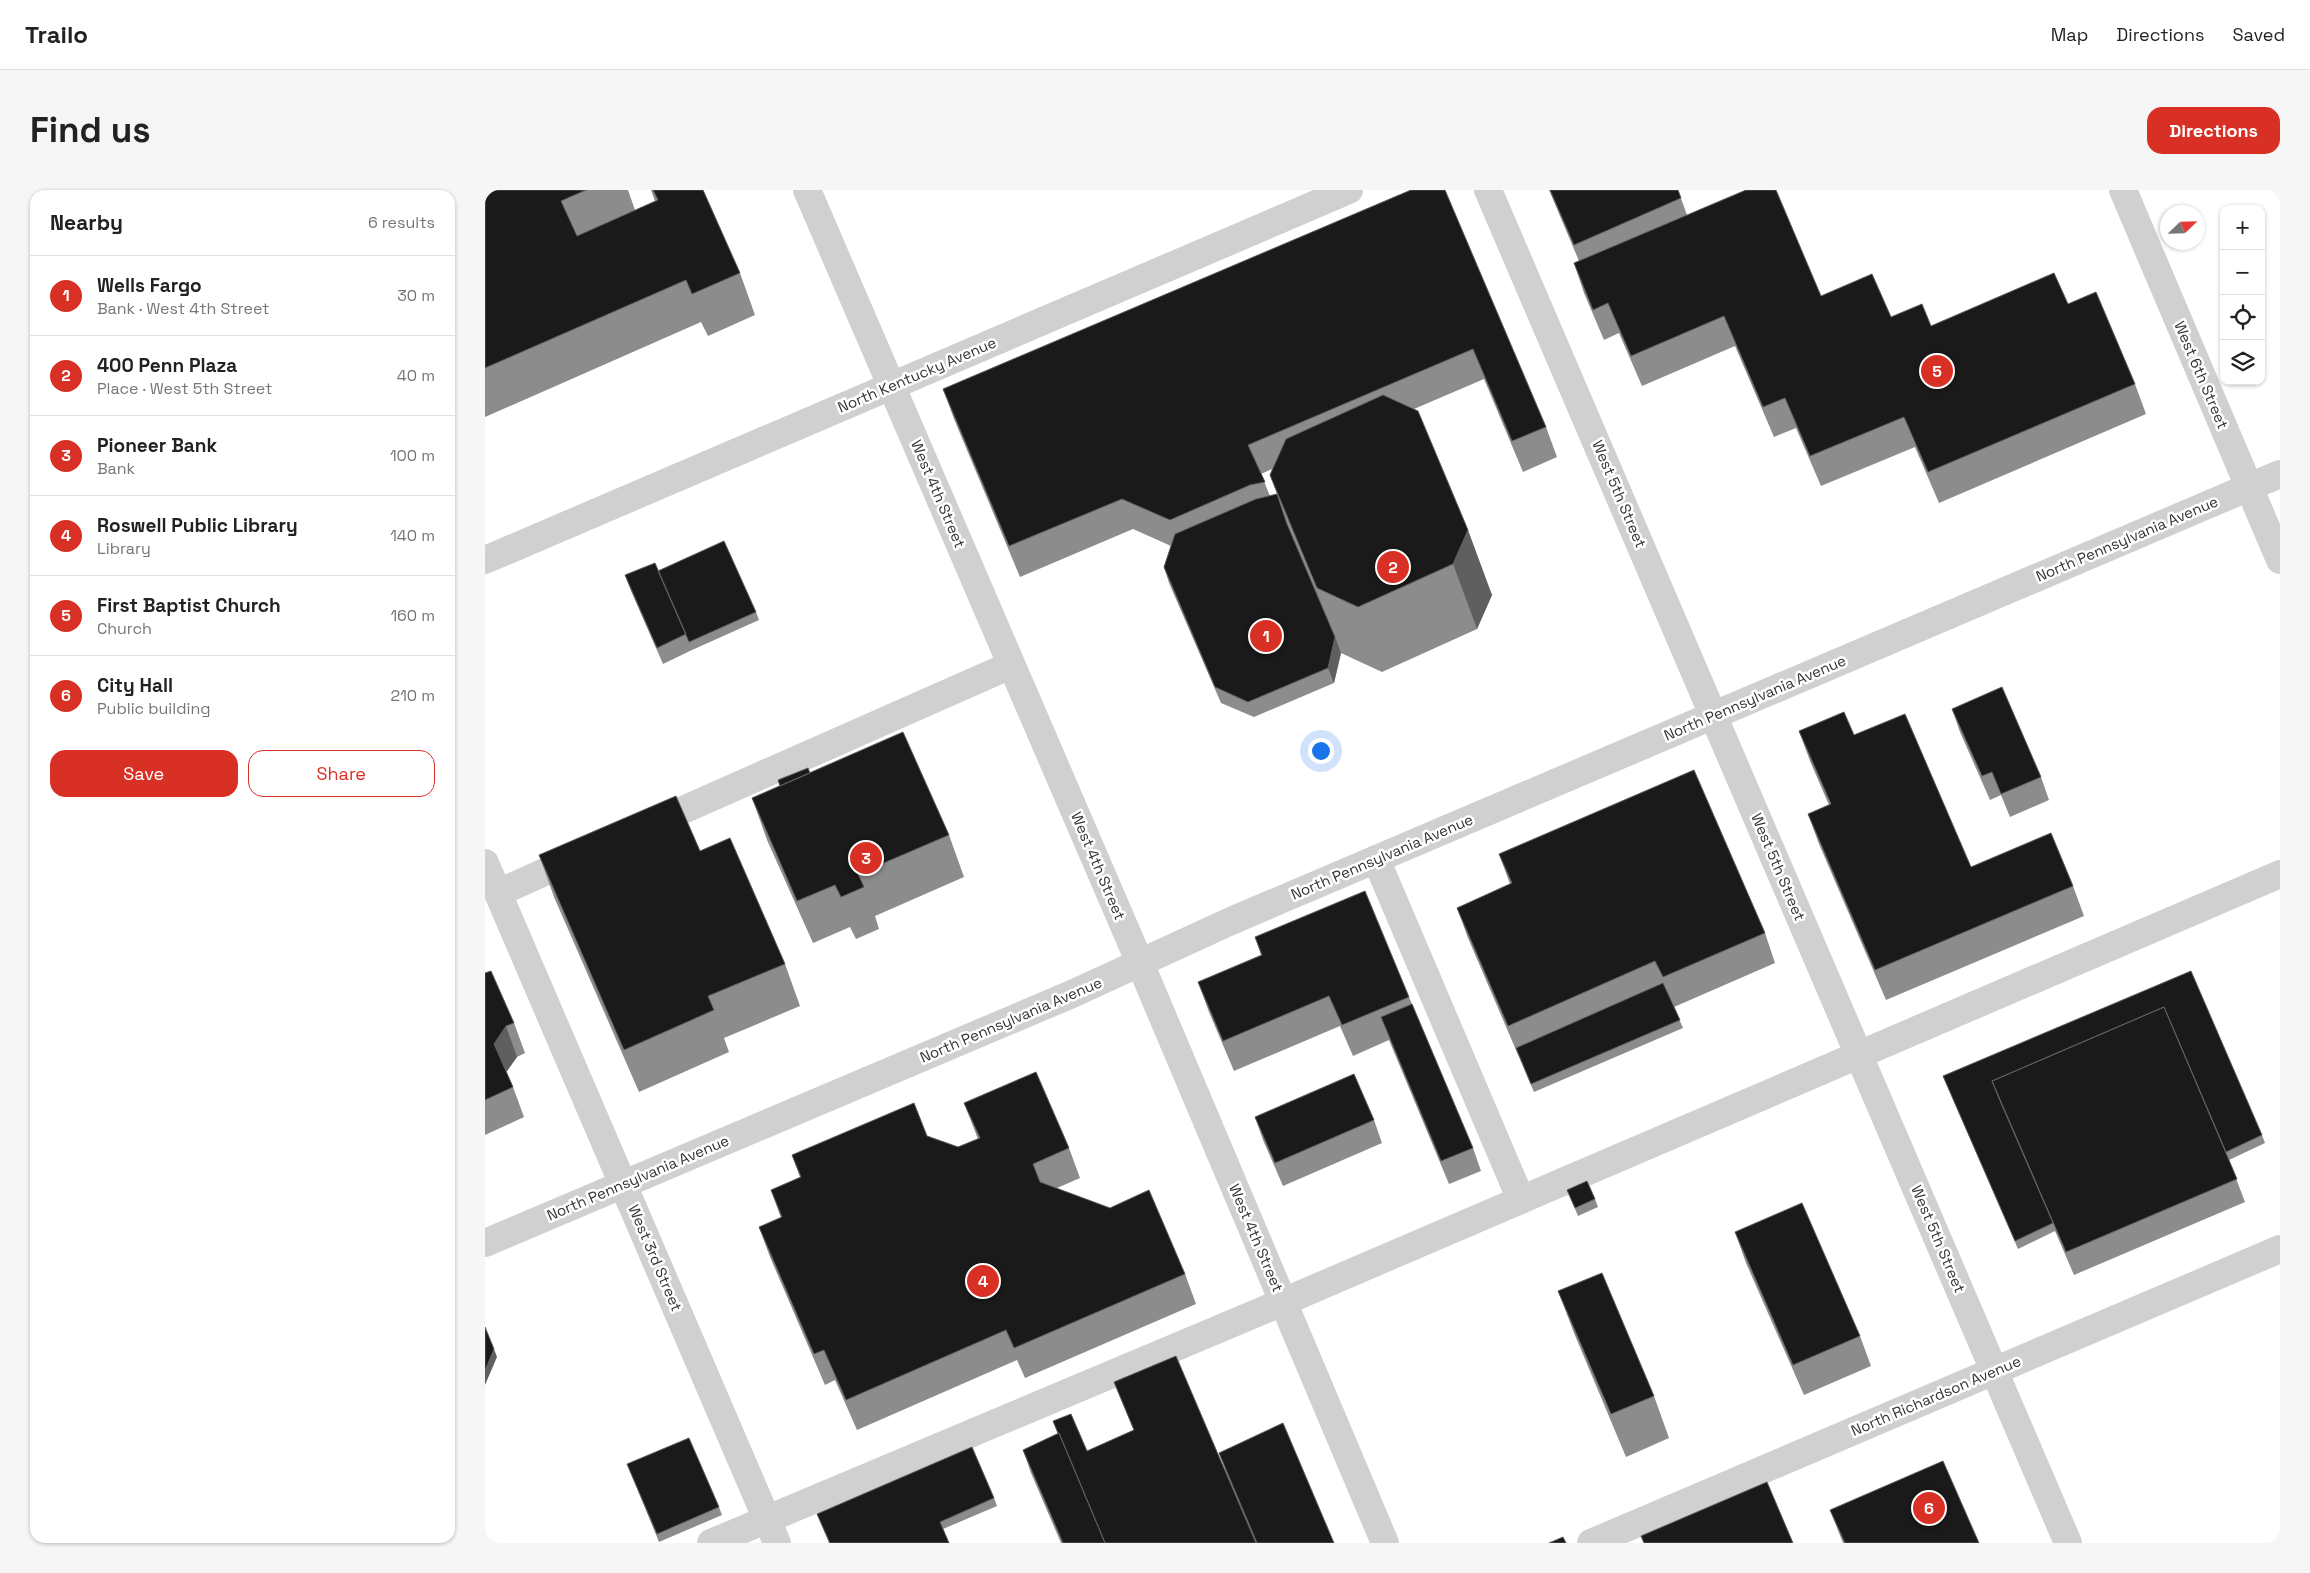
<!DOCTYPE html>
<html lang="en">
<head>
<meta charset="utf-8">
<style>
	:root { --surface:#fff; --page:#f6f6f6; --text:#222; --muted:#767676; --line:#e0e0e0; --accent:#d93025 }
	body { margin:0; font-family:"Space Grotesk",sans-serif; background:var(--page); color:var(--text) }
	.controls { position:absolute; right:15px; top:15px; display:grid; overflow:hidden; border-radius:10px; box-shadow:0 1px 4px #0004 }
	.controls button { width:45px; height:45px; display:grid; place-items:center; padding:0; border:0; border-bottom:1px solid var(--line); background:var(--surface); color:var(--text); font:25px sans-serif }
	.compass { position:absolute; left:1675px; top:15px; width:45px; height:45px; border-radius:50%; background:var(--surface); box-shadow:0 1px 4px #0004; rotate:67deg }
	.you { position:absolute; left:835px; top:560px; width:18px; height:18px; margin:-12px; border:4px solid #fff; border-radius:50%; background:#1a73e8; box-shadow:0 0 0 8px #1a73e833 }
	.badge { display:grid; place-items:center; width:32px; height:32px; border-radius:50%; background:var(--accent); color:#fff; font-size:16px; font-weight:700 }
	.pin { position:absolute; translate:-50% -50%; border:2px solid #fff; box-shadow:0 1px 5px #0006 }
	.list { margin:0; padding:0; list-style:none }
	h2 { display:flex; justify-content:space-between; align-items:center; height:65px; margin:0; padding:0 20px; font-size:21px }
	h2 small { font-size:16px; font-weight:400; color:var(--muted) }
	.list li { display:grid; grid-template-columns:32px 1fr auto; gap:15px; align-items:center; box-sizing:border-box; height:80px; padding:0 20px; border-top:1px solid var(--line) }
	.list b { display:block; font-size:19px; white-space:nowrap }
	.list p { margin:0; font-size:16px; white-space:nowrap; color:var(--muted) }
	.list em { font-size:16px; font-style:normal; color:var(--muted) }
	.actions { display:flex; gap:10px; padding:15px 20px }
	.actions a { flex:1; padding:11px 0; border:1px solid var(--accent); border-radius:15px; text-align:center; font-size:18px; color:var(--accent) }
	.actions .main { background:var(--accent); color:#fff }
	.icon { flex:none; width:28px; height:28px; fill:none; stroke:currentColor; stroke-width:2; stroke-linecap:round; stroke-linejoin:round }
	.map { position:relative; flex:none; width:1795px; height:1353px; overflow:hidden; border-radius:15px }
	header { display:flex; align-items:center; gap:30px; box-sizing:border-box; height:70px; padding:0 25px; background:var(--surface); border-bottom:1px solid var(--line) }
	header strong { font-size:24px }
	nav { display:flex; gap:28px; margin-inline-start:auto; font-size:18px }
	.intro { display:flex; align-items:center; justify-content:space-between; box-sizing:border-box; height:120px; padding:0 30px }
	h1 { margin:0; font-size:35px }
	.button { padding:12px 22px; border-radius:15px; background:var(--accent); color:#fff; font-size:18px; font-weight:700 }
	main { display:flex; gap:30px; padding:0 30px }
	aside { flex:1; background:var(--surface); border-radius:15px; box-shadow:0 1px 4px #0004 }
	.map>svg:first-child { display:block }
</style>
</head>
<body>
<header>
<strong>Trailo</strong>
<nav><a>Map</a><a>Directions</a><a>Saved</a></nav>
</header>
<div class="intro"><h1>Find us</h1><a class="button">Directions</a></div>
<main>
<aside>
<h2>Nearby<small>6 results</small></h2>
<ul class="list">
<li><span class="badge">1</span><div><b>Wells Fargo</b><p>Bank · West 4th Street</p></div><em>30 m</em></li>
<li><span class="badge">2</span><div><b>400 Penn Plaza</b><p>Place · West 5th Street</p></div><em>40 m</em></li>
<li><span class="badge">3</span><div><b>Pioneer Bank</b><p>Bank</p></div><em>100 m</em></li>
<li><span class="badge">4</span><div><b>Roswell Public Library</b><p>Library</p></div><em>140 m</em></li>
<li><span class="badge">5</span><div><b>First Baptist Church</b><p>Church</p></div><em>160 m</em></li>
<li><span class="badge">6</span><div><b>City Hall</b><p>Public building</p></div><em>210 m</em></li>
</ul>
<div class="actions"><a class="main">Save</a><a>Share</a></div>
</aside>
<div class="map">
<svg width="1795" height="1353" viewBox="0 0 1795 1353">
	<rect width="100%" height="100%" fill="#fff"/>
	<g fill="none" stroke-linecap="round" stroke-linejoin="round">
		<path stroke="#d0d0d0" stroke-width="28" d="M322,0L655,773L900,1353
			M1003,0L1583,1353
			M1638,0L1795,370
			M0,370L864,0
			M164,635L526,475
			M891,669L1036,1010
			M0,673L292,1353
			M13,703L93,667
			M0,1053L587,804L746,731L1795,284
			M226,1353L798,1112L1795,684
			M1106,1353L1795,1059"/>
	</g>
	<path fill="#8c8c8c" fill-rule="evenodd" d="M0,0H143L150,20L170,11L166,0H218L255,83L270,125L223,146L216,132L0,227Z
		M926,0L1061,237L1072,267L1038,282L999,189L929,219L1007,405L992,439L897,482L856,463L849,493L769,527L736,513L684,393L679,377L686,356L648,339L535,387L469,229L458,199ZM787,279L785,285L792,304L785,306L776,284Z
		M1064,0H1193L1202,25L1336,106L1406,127L1446,136L1583,114L1650,194L1661,224L1454,313L1430,257L1336,296L1311,238L1289,247L1250,156L1157,196L1134,143L1119,150L1099,103L1089,73L1094,71Z
		M173,381L271,422L274,430L207,460L178,474L146,401L140,385Z
		M1467,519L1556,587L1564,610L1525,627L1516,605L1505,610L1475,542Z
		M1314,541L1369,545L1486,677L1588,696L1599,726L1401,810L1334,654L1323,624L1344,615L1325,571Z
		M325,583L464,645L479,687L390,726L394,739L371,749L365,737L328,753L282,650L267,608Z
		M215,661L300,774L315,816L239,848L244,862L154,902L69,707L54,665Z
		M1014,664L1280,743L1290,773L1189,817L1198,838L1049,902L983,748L972,718L1025,694Z
		M770,747L924,807L988,958L996,981L964,994L904,850L868,866L855,836L749,881L724,822L713,792L776,765Z
		M0,783L29,833L40,863L32,867L21,882L28,897L39,927L0,945Z
		M1458,886L1777,945L1780,953L1744,970L1760,1012L1589,1085L1570,1041L1533,1059Z
		M479,913L584,958L595,988L572,998L700,1084L711,1114L540,1188L532,1170L372,1240L350,1190L340,1195L285,1067L274,1037L296,1028L286,1000L315,987L307,965L442,946L473,957L493,949Z
		M770,927L889,930L897,953L798,996L778,950Z
		M1082,1000L1110,1009L1113,1017L1093,1026Z
		M1250,1042L1375,1146L1386,1176L1319,1205L1261,1073Z
		M1073,1101L1169,1206L1184,1248L1141,1267L1089,1143Z
		M629,1192L740,1279L734,1263L849,1353H576L546,1283L538,1260L573,1244L568,1231L602,1261L649,1240Z
		M142,1274L234,1317L237,1325L174,1352Z
		M509,1308L512,1316L458,1339L464,1353H344L332,1324Z
		M1345,1320L1494,1353H1358Z"/>
	<path fill="#5f5f5f" d="M983,340L1007,405L992,439L968,374Z
		M850,447L856,463L849,493L843,478Z
		M21,836L32,867L20,884L9,854Z
		M9,1159L12,1167L0,1195V1181Z"/>
	<path fill="#1a1a1a" stroke="#5f5f5f" d="M0,0H101L76,11L92,46L173,10L168,0H218L255,83L207,104L201,90L0,178Z
		M926,0H960L1061,237L1027,251L988,159L763,255L780,292L765,295L685,330L637,309L524,356L458,199Z
		M1065,0H1193L1196,8L1089,55Z
		M1261,0H1291L1336,106L1387,84L1406,127L1437,114L1446,136L1569,83L1583,114L1611,102L1650,194L1443,282L1419,227L1325,266L1300,208L1278,217L1239,126L1146,166L1123,113L1108,120L1089,73Z
		M898,205L933,221L983,340L968,374L873,417L832,398L785,285L801,249Z
		M792,304L802,334L850,447L843,478L763,512L730,497L679,377L690,344L771,309Z
		M239,351L271,422L204,452L173,381Z
		M170,373L201,444L172,458L140,385Z
		M1517,497L1556,587L1516,604L1507,582L1497,586L1467,519Z
		M1359,522L1369,545L1420,524L1486,677L1566,643L1588,696L1390,780L1323,624L1346,614L1314,541Z
		M418,542L464,645L373,684L379,697L356,707L350,695L312,711L267,608Z
		M323,578L325,583L295,596L293,590Z
		M1209,580L1280,743L1178,787L1170,771L1023,836L972,718L1027,693L1014,664Z
		M191,606L215,661L245,648L300,774L223,806L229,820L139,860L54,665Z
		M880,701L924,807L857,835L844,806L738,851L713,792L777,765L770,747Z
		M6,781L29,833L21,836L9,854L28,897L0,910V783Z
		M1706,781L1777,945L1741,962L1679,817L1507,891L1513,906L1568,1033L1530,1051L1458,886Z
		M1178,793L1195,830L1046,894L1031,858Z
		M927,814L988,958L956,971L896,827Z
		M1679,817L1752,989L1581,1062L1507,891Z
		M551,882L584,958L548,974L555,992L625,1018L664,1000L700,1084L529,1158L521,1140L361,1210L339,1160L329,1164L274,1037L297,1027L286,1000L316,987L307,965L429,913L442,946L473,957L495,948L479,913Z
		M869,884L889,930L790,973L770,927Z
		M1102,991L1110,1009L1090,1018L1082,1000Z
		M1317,1013L1375,1146L1308,1175L1250,1042Z
		M1117,1083L1169,1206L1126,1224L1073,1101Z
		M0,1137L9,1159L0,1181Z
		M691,1166L771,1353H620L574,1243H573L568,1231L586,1224L602,1261L649,1240L629,1192Z
		M798,1233L849,1353H772L734,1263Z
		M574,1243L620,1353H578L538,1260Z
		M204,1248L234,1317L172,1344L142,1274Z
		M487,1257L509,1308L455,1332L464,1353H345L332,1324Z
		M1458,1271L1494,1353H1360L1345,1320Z
		M1282,1292L1308,1353H1159L1156,1346Z
		M1078,1347L1081,1353H1064Z"/>
	<g text-anchor="middle" stroke-width="5" stroke-linejoin="round" paint-order="stroke">
		<g font-size="15" fill="#333" stroke="#fff">
			<text transform="translate(432 185) rotate(-23)" y="5">North Kentucky Avenue</text>
			<text transform="translate(1716 185) rotate(67)" y="5">West 6th Street</text>
			<text transform="translate(453 304) rotate(67)" y="5">West 4th Street</text>
			<text transform="translate(1134 304) rotate(67)" y="5">West 5th Street</text>
			<text transform="translate(1642 349) rotate(-23)" y="5">North Pennsylvania Avenue</text>
			<text transform="translate(1270 508) rotate(-23)" y="5">North Pennsylvania Avenue</text>
			<text transform="translate(897 667) rotate(-23)" y="5">North Pennsylvania Avenue</text>
			<text transform="translate(613 676) rotate(67)" y="5">West 4th Street</text>
			<text transform="translate(1293 677) rotate(67)" y="5">West 5th Street</text>
			<text transform="translate(526 830) rotate(-23)" y="5">North Pennsylvania Avenue</text>
			<text transform="translate(153 988) rotate(-23)" y="5">North Pennsylvania Avenue</text>
			<text transform="translate(771 1048) rotate(67)" y="5">West 4th Street</text>
			<text transform="translate(1453 1049) rotate(67)" y="5">West 5th Street</text>
			<text transform="translate(170 1068) rotate(67)" y="5">West 3rd Street</text>
			<text transform="translate(1451 1206) rotate(-23)" y="5">North Richardson Avenue</text>
		</g>
	</g>
</svg>
<div class="controls">
<button>+</button>
<button>−</button>
<button><svg class="icon" aria-label="locate" viewBox="0 0 24 24"><circle cx="12" cy="12" r="6"/><path d="M12 2v4M12 18v4M2 12h4M18 12h4"/></svg></button>
<button><svg class="icon" aria-label="layers" viewBox="0 0 24 24"><path d="M12 4l9 5-9 5-9-5zM3 14l9 5 9-5"/></svg></button>
</div>
<svg class="compass" viewBox="-18 -18 36 36"><path d="M0-13l5 13h-10z" fill="#e53935"/><path d="M0 13l5-13h-10z" fill="#767676"/></svg>
<div class="you"></div>
<div class="pin badge" style="left:781px;top:446px">1</div>
<div class="pin badge" style="left:908px;top:377px">2</div>
<div class="pin badge" style="left:381px;top:668px">3</div>
<div class="pin badge" style="left:498px;top:1091px">4</div>
<div class="pin badge" style="left:1452px;top:181px">5</div>
<div class="pin badge" style="left:1444px;top:1318px">6</div>
</div>
</main>
</body>
</html>
